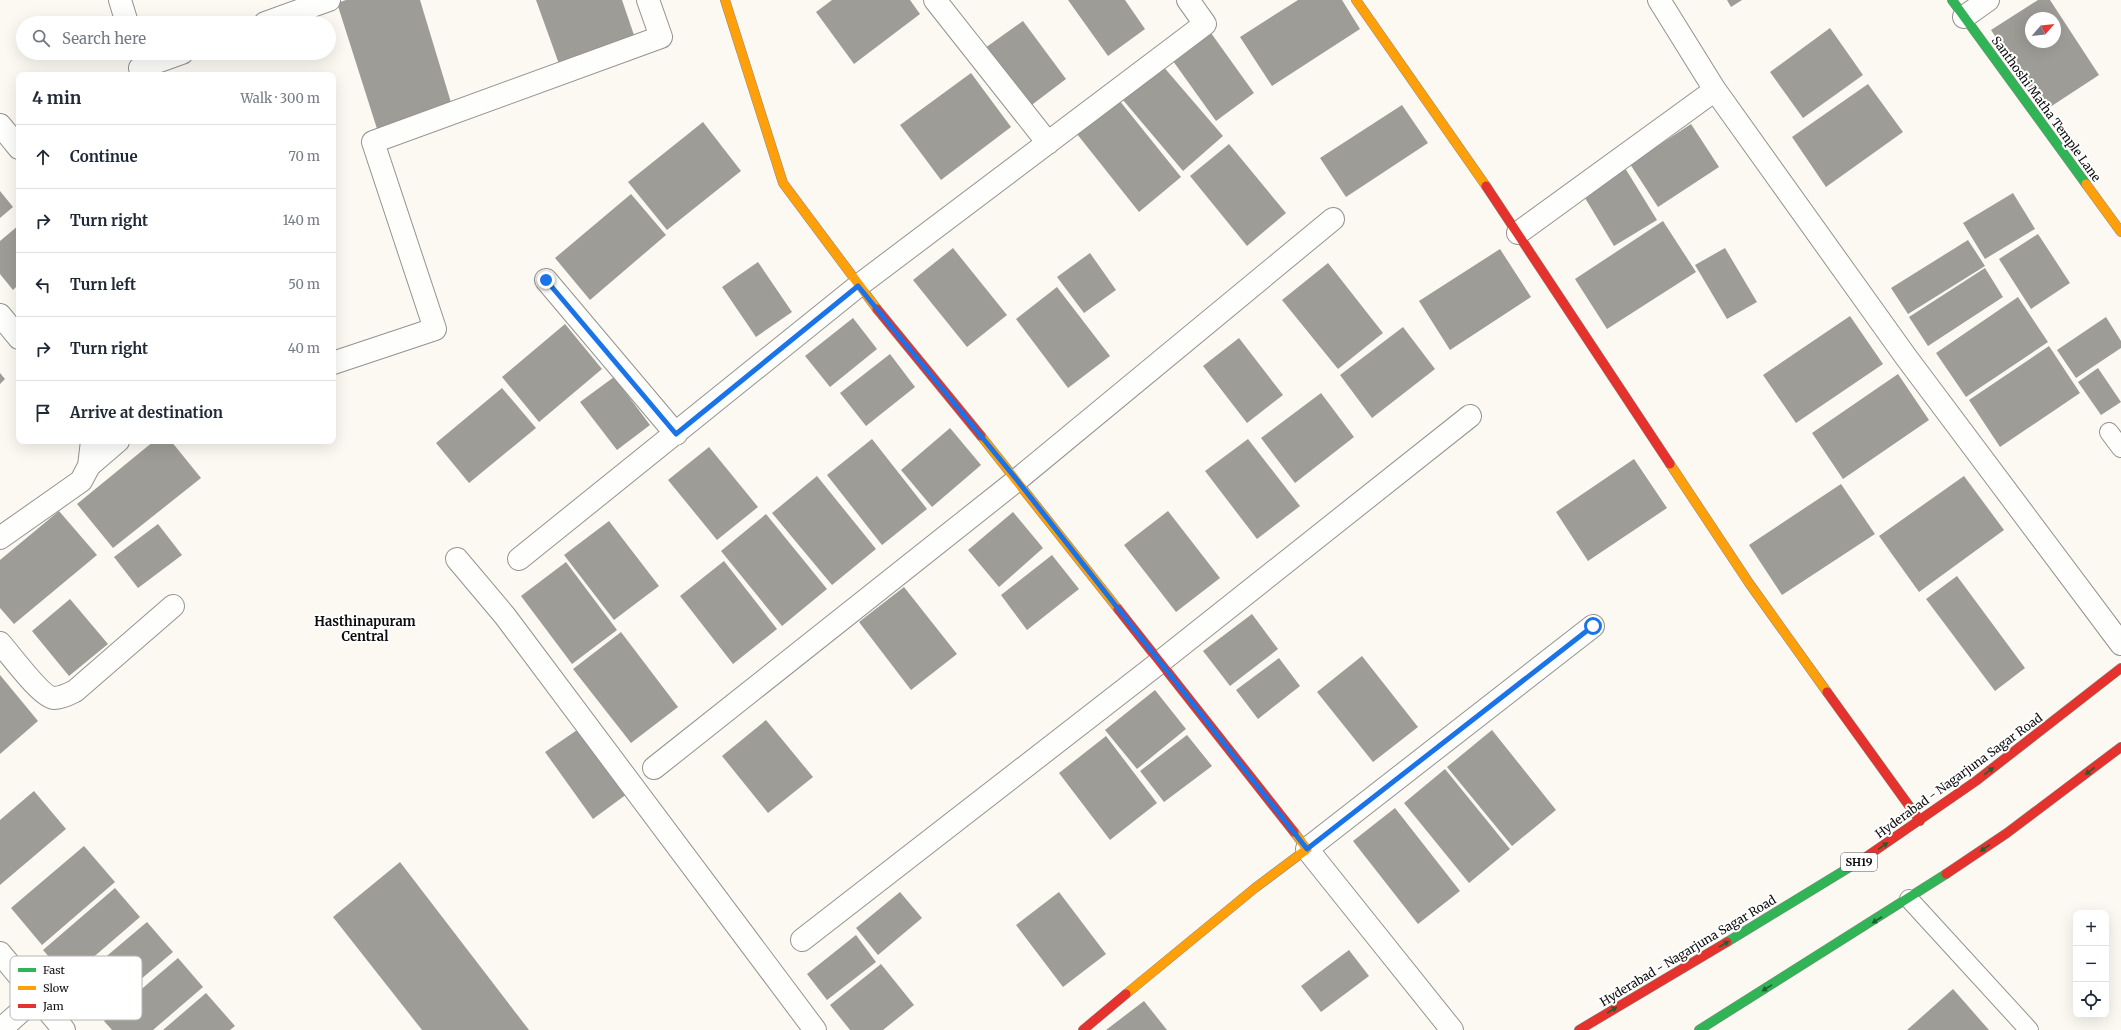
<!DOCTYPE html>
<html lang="en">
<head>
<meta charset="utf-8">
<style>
	:root { --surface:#fff; --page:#f6f6f7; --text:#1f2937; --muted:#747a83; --line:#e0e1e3 }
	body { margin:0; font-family:Merriweather,serif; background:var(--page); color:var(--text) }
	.controls { position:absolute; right:12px; bottom:12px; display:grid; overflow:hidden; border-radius:8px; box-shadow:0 4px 16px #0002 }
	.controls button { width:36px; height:36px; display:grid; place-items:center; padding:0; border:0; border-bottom:1px solid var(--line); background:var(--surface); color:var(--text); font:20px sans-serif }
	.compass { position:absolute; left:2025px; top:12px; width:36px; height:36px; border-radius:50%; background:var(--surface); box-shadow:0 4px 16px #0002; rotate:62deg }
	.stop { position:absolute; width:12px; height:12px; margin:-9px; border:3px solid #1a73e8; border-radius:50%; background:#fff }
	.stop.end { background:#1a73e8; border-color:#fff; box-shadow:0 1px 4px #0008 }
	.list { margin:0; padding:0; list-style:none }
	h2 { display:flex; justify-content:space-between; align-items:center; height:52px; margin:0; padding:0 16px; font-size:17px }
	h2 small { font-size:13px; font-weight:400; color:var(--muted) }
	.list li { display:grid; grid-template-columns:26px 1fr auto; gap:12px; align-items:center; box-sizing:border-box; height:64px; padding:0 16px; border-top:1px solid var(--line) }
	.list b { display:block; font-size:15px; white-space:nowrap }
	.list em { font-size:13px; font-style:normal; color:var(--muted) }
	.icon { flex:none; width:22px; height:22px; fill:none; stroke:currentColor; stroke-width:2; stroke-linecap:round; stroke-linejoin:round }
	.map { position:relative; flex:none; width:2121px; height:1030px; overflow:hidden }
	.search { position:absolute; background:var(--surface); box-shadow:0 4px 16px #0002; left:16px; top:16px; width:320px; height:44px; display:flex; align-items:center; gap:10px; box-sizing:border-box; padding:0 14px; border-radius:22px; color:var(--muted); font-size:15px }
	.panel { position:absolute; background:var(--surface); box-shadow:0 4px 16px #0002; left:16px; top:72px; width:320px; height:372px; border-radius:8px }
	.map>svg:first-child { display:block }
</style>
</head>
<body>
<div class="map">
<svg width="2121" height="1030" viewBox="0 0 2121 1030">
	<rect width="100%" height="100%" fill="#fbf9f2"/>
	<path fill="#9e9c97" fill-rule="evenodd" d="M346,0H420L453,109L378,132L337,3Z
		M536,0H622L635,38L559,64Z
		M832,0H910L920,14L854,64L816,12Z
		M1068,0H1125L1145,29L1108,56Z
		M1298,0H1342L1360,29L1272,86L1240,37Z
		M1727,0H1742L1731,7Z
		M2038,0H2050L2099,75L2044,111L1991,30ZM2031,18H2055V42H2031Z
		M1023,21L1066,79L1029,107L985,48Z
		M1830,28L1863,75L1803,118L1770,72Z
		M1211,33L1254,93L1216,121L1173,61Z
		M1162,65L1223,136L1183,171L1123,100Z
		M971,73L1011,127L941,180L900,125Z
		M1868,84L1903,132L1826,187L1792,137Z
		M1119,100L1181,177L1139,212L1077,134Z
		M1402,105L1428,143L1346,197L1320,158Z
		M703,122L741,171L667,230L628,182Z
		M1691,124L1719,167L1658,207L1630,164Z
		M1229,144L1286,213L1247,246L1190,176Z
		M1625,168L1657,220L1614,246L1582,193Z
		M0,191L13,207L0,218Z
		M2013,193L2035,229L1985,259L1963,223Z
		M631,194L666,235L590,300L555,258Z
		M1663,221L1696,272L1607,329L1575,279Z
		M19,225V284L13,290L0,274V241Z
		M2038,234L2070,283L2031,309L1999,259Z
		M1968,240L1985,266L1908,314L1891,288Z
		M953,248L1007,315L967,347L913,280Z
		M1725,248L1757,302L1727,319L1695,265Z
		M1500,249L1531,297L1450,350L1419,301Z
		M1090,253L1116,290L1084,313L1057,277Z
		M758,262L792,312L756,337L722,287Z
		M1328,263L1383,333L1338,369L1282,300Z
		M1985,268L2003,297L1928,346L1909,317Z
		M1057,287L1110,356L1068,388L1016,319Z
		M2018,297L2048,342L1966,397L1936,353Z
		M1850,316L1883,364L1796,423L1763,375Z
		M2106,317L2121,341V348L2076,378L2057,350Z
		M853,318L877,349L830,387L805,356Z
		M565,324L602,369L539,422L502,377Z
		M1403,327L1435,369L1372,418L1340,375Z
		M1239,338L1283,395L1247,423L1203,366Z
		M2049,346L2080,393L2000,447L1969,400Z
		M890,354L915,387L866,426L840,393Z
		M2098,368L2121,402L2101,415L2078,382Z
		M0,373L5,379L0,384Z
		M1898,374L1929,420L1843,479L1812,433Z
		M614,377L650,425L617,450L580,402Z
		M502,388L536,428L469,483L436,443Z
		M1321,393L1354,437L1295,483L1261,438Z
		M950,428L981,465L932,507L901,470Z
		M872,439L927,509L882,545L827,475Z
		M1248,439L1300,506L1257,539L1205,471Z
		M154,441H171L201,478L113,548L77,504Z
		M709,447L758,507L717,540L668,480Z
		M1634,459L1667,508L1588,561L1556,512Z
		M817,476L876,549L832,585L772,513Z
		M1964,476L2004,530L1919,592L1879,536Z
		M1841,484L1875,534L1782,595L1749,545Z
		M59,511L97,555L14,624L0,608V560Z
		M1168,511L1220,578L1176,612L1124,545Z
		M1013,512L1043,548L999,587L968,550Z
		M766,514L827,589L782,626L721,551Z
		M609,521L659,586L614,620L564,555Z
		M158,524L182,555L138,588L114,557Z
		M1052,555L1079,589L1027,630L1001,595Z
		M724,561L777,629L733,664L680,596Z
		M566,562L617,630L572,664L521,596Z
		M1957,576L2025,668L1995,691L1926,599Z
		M904,587L957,654L911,690L859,622Z
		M70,599L108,644L69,676L32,631Z
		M1252,614L1278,649L1230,686L1203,651Z
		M621,632L678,707L631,743L573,669Z
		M1362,656L1418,727L1373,762L1317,692Z
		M1279,658L1300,686L1258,719L1236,690Z
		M0,675L38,721L0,754Z
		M1155,690L1186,729L1137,769L1105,730Z
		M766,720L813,777L768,813L722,756Z
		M583,726L631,791L593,819L545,752Z
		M1492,730L1556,810L1512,846L1447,767Z
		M1187,735L1212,766L1164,802L1140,771Z
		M1106,736L1157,803L1110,840L1059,773Z
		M1445,769L1510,849L1469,883L1404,803Z
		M34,791L66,829L0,885V820Z
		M1395,808L1460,891L1418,924L1353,841Z
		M84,846L115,882L42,945L11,908Z
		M400,862L529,1030H422L333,917Z
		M115,888L140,917L68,979L43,950Z
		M900,892L922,918L878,955L856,928Z
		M1059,892L1106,954L1063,987L1016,925Z
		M147,922L173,952L101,1013L76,982Z
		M856,935L876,962L827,1000L807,974Z
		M1349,950L1369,976L1321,1012L1301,986Z
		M178,958L203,987L153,1030H112L104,1021Z
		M881,964L914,1005L883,1030H850L830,1005Z
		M1953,989L1989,1030H1907Z
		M206,993L235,1026L230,1030H163Z
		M1144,1001L1167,1030H1106Z"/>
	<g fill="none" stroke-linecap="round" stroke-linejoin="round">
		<defs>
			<path id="lane" d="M2109,432L2121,448
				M1909,899L2029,1030"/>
			<path id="street" d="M120,0L127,23
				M935,0L1048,143
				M1659,0L1715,90L1906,357L2121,644
				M1964,17L1988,0
				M265,23L329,0
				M140,68L182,53
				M0,125L19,148
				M1518,233L1715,90
				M546,280L676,434
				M0,315L19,338
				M333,363L435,329L373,142L661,37L648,0
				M89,466L118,441
				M0,538L81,481L89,466L92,441
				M457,559L505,616L815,1030
				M519,559L858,286L1205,24L1188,0
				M0,643C10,654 41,697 54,698C62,698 69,694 75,691L173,606
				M654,768L1017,480L1333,219
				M802,940L1160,662L1470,416
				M0,953L64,1030
				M0,1030L37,997
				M1452,1030L1307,849L1593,626"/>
			<path id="fast" d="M1952,0L2086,184
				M1727,942L1863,859
				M1699,1030L1946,874"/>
			<path id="slow" d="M725,0L783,183L877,309
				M1356,0L1486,186
				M2086,184L2121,232
				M981,436L1118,609
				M1670,464L1749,583L1827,692
				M1126,994L1255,888L1307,849L1294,832"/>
			<path id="jam" d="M1486,186L1670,464
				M877,309L981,436
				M1118,609L1294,832
				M1827,692L1920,821
				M1863,859L1976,781L2121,668
				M1946,874L2007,833L2121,747
				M1083,1030L1126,994
				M1579,1030L1727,942"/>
		</defs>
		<use href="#lane" stroke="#949390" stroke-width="20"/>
		<use href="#street" stroke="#949390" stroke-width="24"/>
		<use href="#fast" stroke="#8b8a87" stroke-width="10"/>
		<use href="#slow" stroke="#8b8a87" stroke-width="10"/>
		<use href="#jam" stroke="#8b8a87" stroke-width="10"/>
		<use href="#lane" stroke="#fefefd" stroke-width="18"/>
		<use href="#street" stroke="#fefefd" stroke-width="22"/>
		<use href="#fast" stroke="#30b455" stroke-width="9"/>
		<use href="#slow" stroke="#ff9f0a" stroke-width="9"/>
		<use href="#jam" stroke="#e5322d" stroke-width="9"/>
	</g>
	<defs><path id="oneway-solid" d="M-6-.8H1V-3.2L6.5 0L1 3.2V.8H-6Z"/></defs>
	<g fill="#1e6031">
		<use href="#oneway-solid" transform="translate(1989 771) rotate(-37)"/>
		<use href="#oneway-solid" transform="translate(2090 771) rotate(143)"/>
		<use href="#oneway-solid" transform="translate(1883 846) rotate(-34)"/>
		<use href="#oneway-solid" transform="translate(1985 848) rotate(146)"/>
		<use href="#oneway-solid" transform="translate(1877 920) rotate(147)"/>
		<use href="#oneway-solid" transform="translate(1724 944) rotate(-31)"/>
		<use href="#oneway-solid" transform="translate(1767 988) rotate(148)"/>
		<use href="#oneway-solid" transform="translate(1612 1010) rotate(-31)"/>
	</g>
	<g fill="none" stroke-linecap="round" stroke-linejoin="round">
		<path stroke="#1a73e8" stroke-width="5" d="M546,280L676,434L858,286L1017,480L1307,849L1593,626"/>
	</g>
	<g text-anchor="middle" stroke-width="4" stroke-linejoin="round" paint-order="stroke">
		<rect fill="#fff" stroke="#565656" stroke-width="1" x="1841" y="853" width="36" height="18" rx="3"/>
		<g font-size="11" font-weight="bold" fill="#0d0d0d">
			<text x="1859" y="866">SH19</text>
		</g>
		<g font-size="12" fill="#0d0d0d" stroke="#fff">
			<text transform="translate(2046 109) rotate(54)" y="4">Santhoshi Matha Temple Lane</text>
			<text transform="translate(1959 776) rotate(-36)" y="4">Hyderabad - Nagarjuna Sagar Road</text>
			<text transform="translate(1688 951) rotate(-31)" y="4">Hyderabad - Nagarjuna Sagar Road</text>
		</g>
		<g font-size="13" font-weight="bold" fill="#0d0d0d" stroke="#fff">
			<text x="365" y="626">Hasthinapuram<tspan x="365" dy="15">Central</tspan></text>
		</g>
	</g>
	<rect x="10" y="956" width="132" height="64" rx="6" fill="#fff" stroke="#b6b6b6" stroke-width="1"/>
	<rect x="18" y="968" width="18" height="4" fill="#30b455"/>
	<rect x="18" y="986" width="18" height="4" fill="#ff9f0a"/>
	<rect x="18" y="1004" width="18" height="4" fill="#e5322d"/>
	<g font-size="11" fill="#0d0d0d">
		<text x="43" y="974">Fast</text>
		<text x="43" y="992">Slow</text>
		<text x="43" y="1010">Jam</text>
	</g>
</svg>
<div class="controls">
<button>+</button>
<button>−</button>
<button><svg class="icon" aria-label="locate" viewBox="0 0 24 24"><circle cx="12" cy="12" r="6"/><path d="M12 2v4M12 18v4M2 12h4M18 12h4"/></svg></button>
</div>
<svg class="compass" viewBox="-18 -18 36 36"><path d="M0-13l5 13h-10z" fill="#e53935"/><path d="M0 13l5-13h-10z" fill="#747a83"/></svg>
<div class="stop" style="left:1593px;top:626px"></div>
<div class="stop end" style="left:546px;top:280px"></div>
<div class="search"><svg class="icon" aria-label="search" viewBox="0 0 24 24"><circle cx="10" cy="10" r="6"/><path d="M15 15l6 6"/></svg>Search here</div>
<section class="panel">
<h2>4 min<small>Walk · 300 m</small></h2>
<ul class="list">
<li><svg class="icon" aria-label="ahead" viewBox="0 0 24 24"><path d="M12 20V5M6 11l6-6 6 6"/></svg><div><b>Continue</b></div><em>70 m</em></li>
<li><svg class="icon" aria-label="right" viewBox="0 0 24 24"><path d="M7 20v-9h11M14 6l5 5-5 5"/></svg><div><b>Turn right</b></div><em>140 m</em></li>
<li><svg class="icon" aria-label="left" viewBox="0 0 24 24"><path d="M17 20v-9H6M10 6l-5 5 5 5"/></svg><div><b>Turn left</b></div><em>50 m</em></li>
<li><svg class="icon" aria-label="right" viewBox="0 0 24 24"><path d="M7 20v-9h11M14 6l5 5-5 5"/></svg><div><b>Turn right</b></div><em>40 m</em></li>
<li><svg class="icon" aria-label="arrive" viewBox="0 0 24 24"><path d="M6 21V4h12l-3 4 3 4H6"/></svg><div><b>Arrive at destination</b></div></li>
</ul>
</section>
</div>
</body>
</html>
